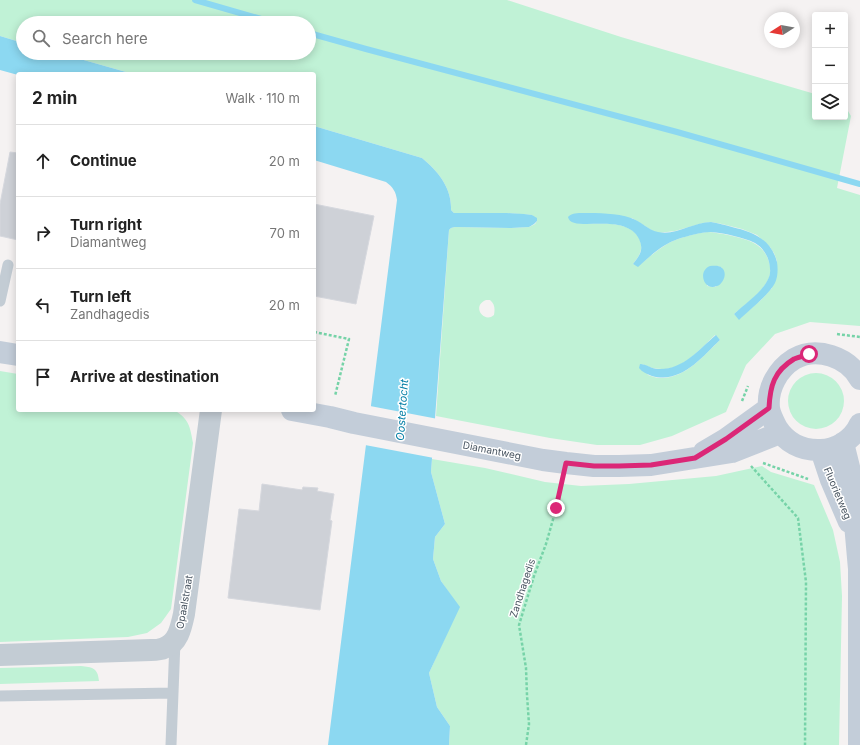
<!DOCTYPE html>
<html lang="en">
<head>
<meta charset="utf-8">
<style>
	:root { --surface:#fff; --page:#f2f2f2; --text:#222; --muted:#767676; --line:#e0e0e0 }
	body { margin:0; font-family:Inter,sans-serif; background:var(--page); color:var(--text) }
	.controls { position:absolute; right:12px; top:12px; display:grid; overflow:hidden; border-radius:4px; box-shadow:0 2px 10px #0003 }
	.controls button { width:36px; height:36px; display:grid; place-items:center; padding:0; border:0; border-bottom:1px solid var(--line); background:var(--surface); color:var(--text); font:20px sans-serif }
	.compass { position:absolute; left:764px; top:12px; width:36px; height:36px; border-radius:50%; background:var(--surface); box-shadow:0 2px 10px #0003; rotate:259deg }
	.stop { position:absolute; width:12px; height:12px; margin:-9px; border:3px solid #db2777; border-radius:50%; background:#fff }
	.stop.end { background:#db2777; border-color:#fff; box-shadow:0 1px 4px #0008 }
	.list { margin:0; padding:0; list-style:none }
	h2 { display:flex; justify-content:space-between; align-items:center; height:52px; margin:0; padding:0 16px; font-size:17px }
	h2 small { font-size:13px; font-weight:400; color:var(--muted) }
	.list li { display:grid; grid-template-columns:26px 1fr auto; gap:12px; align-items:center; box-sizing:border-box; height:72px; padding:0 16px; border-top:1px solid var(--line) }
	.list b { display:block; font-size:15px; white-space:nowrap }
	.list p { margin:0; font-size:13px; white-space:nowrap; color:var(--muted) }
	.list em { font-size:13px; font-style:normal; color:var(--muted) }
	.icon { flex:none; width:22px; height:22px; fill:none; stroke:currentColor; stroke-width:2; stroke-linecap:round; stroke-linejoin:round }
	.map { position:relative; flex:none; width:860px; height:745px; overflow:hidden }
	.search { position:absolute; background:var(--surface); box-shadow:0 2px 10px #0003; left:16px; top:16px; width:300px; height:44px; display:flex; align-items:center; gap:10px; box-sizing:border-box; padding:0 14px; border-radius:22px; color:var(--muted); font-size:15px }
	.panel { position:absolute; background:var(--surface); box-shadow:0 2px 10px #0003; left:16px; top:72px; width:300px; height:340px; border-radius:4px }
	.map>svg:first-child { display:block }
</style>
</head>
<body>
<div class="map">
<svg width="860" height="745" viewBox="0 0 860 745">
	<rect width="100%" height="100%" fill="#f5f2f2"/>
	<path fill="#c0f2d6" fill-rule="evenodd" d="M0,0H507L621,37L815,94V117H845V106L851,116L837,188L860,195V326L810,322L775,334L746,365L726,412L672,436L640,445H597L550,438L436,416L449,230L451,228L455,227L511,228L529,227L535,224L537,221L532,215L507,213H454L451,210C452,188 438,171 422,158L314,126V74H133L59,53H309V23H23V43L0,36ZM632,218L653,231L659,233L675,231L703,223L711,222L722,224L742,229L757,235L770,247L774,253L777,261L772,288L761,300L739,319L734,314C745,305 768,288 770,274C771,270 770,266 769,262C764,243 746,239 728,235C722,234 714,232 707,232C698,233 687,236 678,239C663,244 650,257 638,266L633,264C640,255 644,249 639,238C629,219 597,224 578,224ZM710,266H718L722,268L716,287L707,286ZM486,300H490C495,304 495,309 494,315C484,324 471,306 486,300ZM715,335L720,340C703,356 685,379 660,378C656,378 652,376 648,375L642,364C675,380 694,355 715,335Z
		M0,371L18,374V410H174C189,419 190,426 193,443L171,609L161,623L147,633L128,637L0,642Z
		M788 401a28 28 0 1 1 56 0a28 28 0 1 1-56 0Z
		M432,459L485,468L545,482L581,486L629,484L716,476L762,466L771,472L814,485L833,530L840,562L842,596L839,745H449L450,726L437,707L429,673L459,607L441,581L433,559L435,537L445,524L431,472Z
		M81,666C92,667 98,668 99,681L0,684V668Z"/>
	<path fill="#8cd8f1" d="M0,36L23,43V53H59L133,74H18V75L0,70Z
		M314,126L422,158C438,171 452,188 451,210L454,213H507L524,214L532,215L537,218V221L534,224L529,227L511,228L455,227L451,228L449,230L431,472L445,524L435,537L433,559L441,581L460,607L429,673L437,707L450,726L449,745H328L397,200C396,192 393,187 386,182L314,160Z
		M583,213C599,213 616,213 631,218C641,221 648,230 658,232C676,236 693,222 711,222C718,223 725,225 732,227C753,232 771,239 777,262C778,269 778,276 775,283C769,295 749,310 739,320L734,314C746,303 763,292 769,277C771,272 770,267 769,262C767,254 762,247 755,243C743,237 723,233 711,232C700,232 688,236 678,239C663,244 650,256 638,267L633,264C640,255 644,250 639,239C625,211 571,234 568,217C571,213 578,213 583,213Z
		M710,266C714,266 719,265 722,268C728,273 723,284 717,286C704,292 697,271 710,266Z
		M716,335L720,340C701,358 681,384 652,376C647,374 642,372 639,368L640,364C646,364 652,369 658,369C683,370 698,350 716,335Z"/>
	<path fill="#f5f2f2" d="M370,406L438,419L434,458L365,445Z"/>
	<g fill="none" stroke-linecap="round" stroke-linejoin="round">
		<path stroke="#8cd8f1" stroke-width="6" d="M195,0L275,23
			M309,33L366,49L677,132L860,184"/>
	</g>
	<path fill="#ced1d7" stroke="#d6d8de" d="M10,152L18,153V240L0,236V204Z
		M314,204L374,216L356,304L314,296Z
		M262,484L302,490L303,487L318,488L317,491L334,494L330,520L332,521L320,610L228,598L239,509L259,511Z"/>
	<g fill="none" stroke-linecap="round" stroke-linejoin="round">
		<path stroke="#76d3a8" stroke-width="2.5" stroke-dasharray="3 2" stroke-linecap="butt" d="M314,332L349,339L335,396
			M837,334L860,337
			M742,401L748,386
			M763,463L808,479
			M751,466L798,518L806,582L805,745
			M526,745L529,724L527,695L526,668L519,625L534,576L546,544L556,509L562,483"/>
		<path stroke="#c3ccd4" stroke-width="11" d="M0,301L8,265
			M0,696L173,693
			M171,745L175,641"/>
		<path stroke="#c3ccd4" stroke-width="22" d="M0,655L151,650C155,650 160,650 164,648C178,643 181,628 184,614L211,410"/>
		<path stroke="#c3cdd9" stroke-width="22" d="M0,352L18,355
			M860,379C848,357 817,346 794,359C778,369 767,388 769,408C770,415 774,422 777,428C786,442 801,450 818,450C835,451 853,440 860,424
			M292,410L330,417L354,423L543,460L566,463L594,466H619L651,465L732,452L780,433
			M843,443L851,475L856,535L859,569V745
			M821,450L831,480L849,522
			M704,452L726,439L769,408"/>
	</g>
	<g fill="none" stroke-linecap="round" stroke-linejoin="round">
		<path stroke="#db2777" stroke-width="5" d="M556,508L566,463L594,466H619L651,465L695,458L726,439L769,408C770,386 774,371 794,359C799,357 804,356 809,354"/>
	</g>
	<g text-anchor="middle" stroke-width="3" stroke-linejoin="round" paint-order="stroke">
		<g font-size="10" fill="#495561" stroke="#fff">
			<text transform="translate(492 450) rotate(11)" y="4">Diamantweg</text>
			<text transform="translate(838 493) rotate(67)" y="4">Fluorietweg</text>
			<text transform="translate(522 588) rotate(-72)" y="4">Zandhagedis</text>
			<text transform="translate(184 602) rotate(-80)" y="4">Opaalstraat</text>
		</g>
		<g font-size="11" font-style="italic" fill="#0680a7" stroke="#fff">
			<text transform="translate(402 410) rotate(-86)" y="4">Oostertocht</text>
		</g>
	</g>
</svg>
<div class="controls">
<button>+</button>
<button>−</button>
<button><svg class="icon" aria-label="layers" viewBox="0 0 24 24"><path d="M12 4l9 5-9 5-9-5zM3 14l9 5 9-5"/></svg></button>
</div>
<svg class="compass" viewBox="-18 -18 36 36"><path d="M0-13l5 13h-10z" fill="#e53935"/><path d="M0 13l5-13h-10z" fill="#767676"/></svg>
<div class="stop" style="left:809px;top:354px"></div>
<div class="stop end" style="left:556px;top:508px"></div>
<div class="search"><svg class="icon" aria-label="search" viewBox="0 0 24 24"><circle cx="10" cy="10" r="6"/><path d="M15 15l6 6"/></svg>Search here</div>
<section class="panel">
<h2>2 min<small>Walk · 110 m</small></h2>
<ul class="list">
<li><svg class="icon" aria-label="ahead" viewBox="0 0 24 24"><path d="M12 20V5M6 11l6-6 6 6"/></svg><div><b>Continue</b></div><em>20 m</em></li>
<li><svg class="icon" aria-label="right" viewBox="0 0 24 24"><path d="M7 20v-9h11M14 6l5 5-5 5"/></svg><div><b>Turn right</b><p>Diamantweg</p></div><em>70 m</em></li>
<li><svg class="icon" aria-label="left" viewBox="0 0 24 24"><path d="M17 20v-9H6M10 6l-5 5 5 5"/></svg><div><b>Turn left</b><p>Zandhagedis</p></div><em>20 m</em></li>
<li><svg class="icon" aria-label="arrive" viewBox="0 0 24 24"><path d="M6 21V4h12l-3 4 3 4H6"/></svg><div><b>Arrive at destination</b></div></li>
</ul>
</section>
</div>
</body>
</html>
